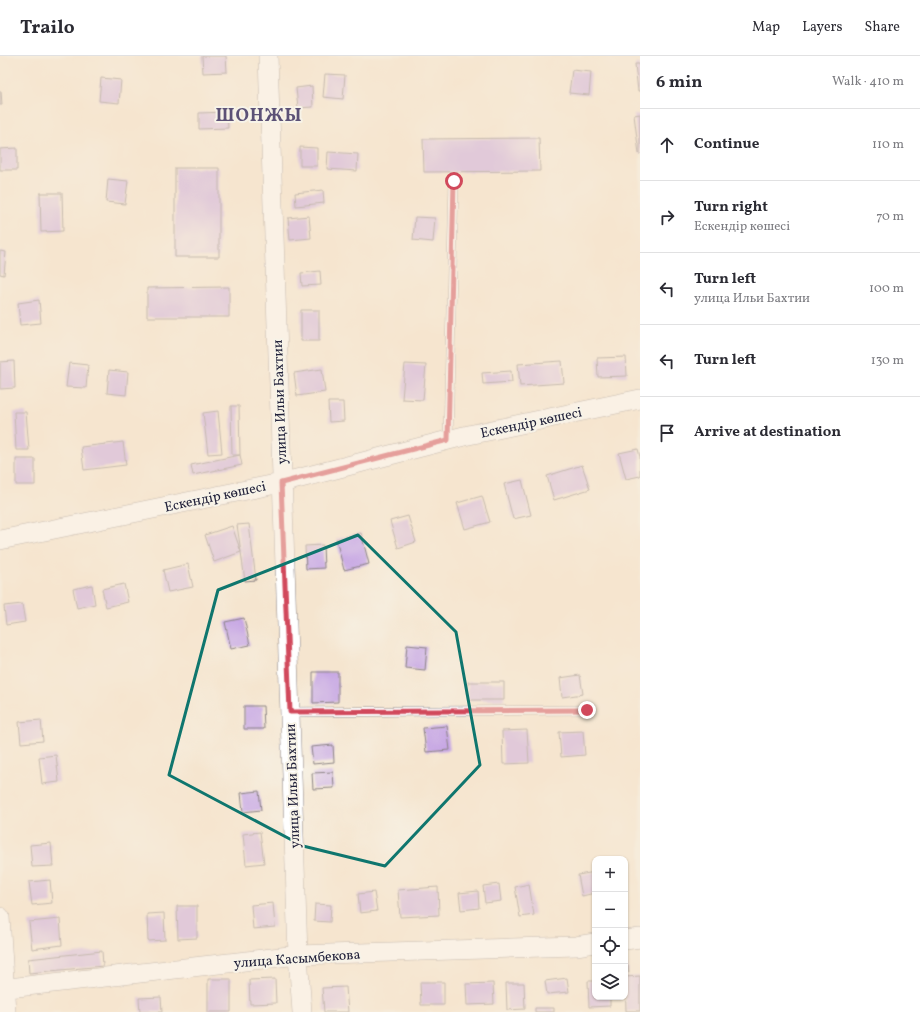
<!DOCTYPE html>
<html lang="en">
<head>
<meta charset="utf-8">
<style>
	:root { --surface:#fff; --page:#f2f2f3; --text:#2b2b33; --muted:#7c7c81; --line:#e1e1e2 }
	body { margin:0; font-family:Vollkorn,serif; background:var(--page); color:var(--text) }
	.controls { position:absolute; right:12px; bottom:12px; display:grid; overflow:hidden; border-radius:8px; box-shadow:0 1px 3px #0004 }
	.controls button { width:36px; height:36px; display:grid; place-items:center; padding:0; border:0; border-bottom:1px solid var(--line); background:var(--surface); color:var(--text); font:20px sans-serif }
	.stop { position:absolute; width:12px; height:12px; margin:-9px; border:3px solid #d1495b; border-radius:50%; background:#fff }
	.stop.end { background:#d1495b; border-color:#fff; box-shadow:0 1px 4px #0008 }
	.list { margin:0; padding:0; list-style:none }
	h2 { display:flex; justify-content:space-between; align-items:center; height:52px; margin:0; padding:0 16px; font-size:17px }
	h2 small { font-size:13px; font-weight:400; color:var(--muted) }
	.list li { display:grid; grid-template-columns:26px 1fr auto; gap:12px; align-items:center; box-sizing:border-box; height:72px; padding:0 16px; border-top:1px solid var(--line) }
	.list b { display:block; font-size:15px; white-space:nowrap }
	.list p { margin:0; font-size:13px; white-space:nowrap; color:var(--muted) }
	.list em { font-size:13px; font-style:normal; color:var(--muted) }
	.icon { flex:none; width:22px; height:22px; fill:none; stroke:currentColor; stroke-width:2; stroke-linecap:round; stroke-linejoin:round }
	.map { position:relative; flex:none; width:640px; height:956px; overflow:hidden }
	header { display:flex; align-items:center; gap:24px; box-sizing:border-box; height:56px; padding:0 20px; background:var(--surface); border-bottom:1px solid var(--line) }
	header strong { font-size:19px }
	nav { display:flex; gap:22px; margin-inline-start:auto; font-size:14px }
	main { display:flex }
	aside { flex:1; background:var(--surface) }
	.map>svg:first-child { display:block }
</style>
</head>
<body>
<header>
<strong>Trailo</strong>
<nav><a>Map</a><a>Layers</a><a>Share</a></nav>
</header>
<main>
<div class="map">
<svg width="640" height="956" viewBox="0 0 640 956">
	<rect width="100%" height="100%" fill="#f7f3e8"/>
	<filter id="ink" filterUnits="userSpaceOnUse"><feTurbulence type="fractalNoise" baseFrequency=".025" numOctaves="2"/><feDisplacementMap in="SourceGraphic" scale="8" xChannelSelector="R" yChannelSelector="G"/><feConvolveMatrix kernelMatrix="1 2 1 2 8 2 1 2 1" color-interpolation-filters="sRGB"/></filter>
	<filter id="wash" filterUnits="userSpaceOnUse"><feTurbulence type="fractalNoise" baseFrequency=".012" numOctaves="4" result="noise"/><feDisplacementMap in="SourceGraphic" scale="16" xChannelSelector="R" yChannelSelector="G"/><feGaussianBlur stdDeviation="0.9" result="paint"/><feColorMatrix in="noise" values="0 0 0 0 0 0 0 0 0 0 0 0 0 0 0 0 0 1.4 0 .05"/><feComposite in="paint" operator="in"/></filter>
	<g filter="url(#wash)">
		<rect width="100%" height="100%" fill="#f5e5cf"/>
		<g id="blocks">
			<path fill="#c7a7e4" d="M202,0H226L227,16L203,17Z
				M635,8H640V35H638Z
				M572,14L591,16L589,39L569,37Z
				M325,18L345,19L343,43L323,41Z
				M101,22L121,24L119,47L99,45Z
				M312,30L313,51L298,52L296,32Z
				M0,35H1L2,49H0Z
				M227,56L228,72L199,73V57Z
				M640,58V98H639L634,59Z
				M539,82L540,115L424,116L423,83Z
				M300,91L317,92V110H300Z
				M17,92V114H0V93Z
				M328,96L358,98L357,115L327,113Z
				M175,112H219V201H175Z
				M108,123L128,125L125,148L106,146Z
				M323,134L324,147L296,150L295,137Z
				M40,137H62L63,175L41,176Z
				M309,160L311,182L290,184L288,162Z
				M415,161L435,162L433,186L413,184Z
				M0,195L6,196L4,219L0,218Z
				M320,215L321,229L302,230L301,217Z
				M229,231V261H147V232Z
				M39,244L41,267L20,269L18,247Z
				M301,254H319V285H301Z
				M626,301L627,320L598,321L597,302Z
				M14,305L15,332L0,333V306Z
				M562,305L564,327L520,330L518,308Z
				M69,307L88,309L86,332L66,331Z
				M405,308L426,309L423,344L402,343Z
				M322,313L325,336L297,340L294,317Z
				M109,314L128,316L126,339L107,337Z
				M511,315L512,326L483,328L482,317Z
				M328,346H343L344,365L329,366Z
				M231,350H239L240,399H232Z
				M218,355L222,397L208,398L203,357Z
				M14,356H26L29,394H16Z
				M123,386L126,409L84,414L81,391Z
				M638,393L640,401V420L626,423L619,397Z
				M240,399L242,409L193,419L191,409Z
				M16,403H35V429H16Z
				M582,409L590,433L554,444L547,420Z
				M522,424L531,459L513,463L504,428Z
				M482,440L490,466L465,473L457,447Z
				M408,460L416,486L398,492L390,465Z
				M249,468L256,524L245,525L241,496L214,506L205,479L232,470L241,496L237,469Z
				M361,477L369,508L344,514L336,483Z
				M323,489L324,512L306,513L305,490Z
				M188,508L193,531L168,536L163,514Z
				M124,528L128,546L106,551L102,533Z
				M92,529L95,548L77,552L73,533Z
				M22,548L25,566L6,569L4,550Z
				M244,562L250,589L231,593L225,566Z
				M407,589L427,591L425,614L405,612Z
				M313,616H338V646L313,647Z
				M580,619L583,638L562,641L560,622Z
				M468,626H504V644H468Z
				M244,650H263L264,673H244Z
				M41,664L43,685L21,687L19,666Z
				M447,670L450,694L426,696L423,672Z
				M527,674L529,707L503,708L502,675Z
				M583,675L585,699L561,701L559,676Z
				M333,689L334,706L313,708L311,691Z
				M56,699L59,726L42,728L39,701Z
				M333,716L334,732L313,733L312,717Z
				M259,735L261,754L243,756L241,737Z
				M260,776L264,807L246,809L243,778Z
				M51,787L53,810L32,811L30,789Z
				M595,816V837L582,840L578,819Z
				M50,824L52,847L32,849L29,826Z
				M499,828L501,845L485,847L483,830Z
				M529,828L534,859L520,861L515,831Z
				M438,831L439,859L400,861L398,834Z
				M478,835L479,852L461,854L459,837Z
				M374,836L377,855L360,857L358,838Z
				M273,847L275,871L253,873L251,849Z
				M315,848L331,849L330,866L314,865Z
				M177,850H197V882L178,883Z
				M164,857L165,884L148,885L147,858Z
				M60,863L62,889L32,893L29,866Z
				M102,895L103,910L29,917L28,903Z
				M625,909H628L629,916H625Z
				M640,920V955H626L625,921Z
				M567,922L569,936L547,938L545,925Z
				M208,923H231V956H208Z
				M275,923L276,947L250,948L249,924Z
				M588,925H595V941H610V950L589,951Z
				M420,926H444V949H421Z
				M493,927L494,948L467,949L466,928Z
				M506,927H524L525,953L507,954Z
				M346,931L348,956H324L322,932Z
				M161,941L162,956H140L139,942Z
				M535,952H554V956H535Z"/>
		</g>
	</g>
	<g filter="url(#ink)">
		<use href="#blocks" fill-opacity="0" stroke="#8c8485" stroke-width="1"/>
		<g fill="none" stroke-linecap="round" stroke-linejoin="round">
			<defs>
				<path id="lane" d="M448,384L454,125
					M289,656L587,654"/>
				<path id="street" d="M268,0L298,899L302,956
					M0,484L281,427L464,380L640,343
					M0,861L6,956
					M625,884L640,882
					M0,933L298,899L576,890L595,887"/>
			</defs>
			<use href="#lane" stroke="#8c8485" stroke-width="10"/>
			<use href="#street" stroke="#8c8485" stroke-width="20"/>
			<use href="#lane" stroke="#fff" stroke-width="9"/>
			<use href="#street" stroke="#fff" stroke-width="19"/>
		</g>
	</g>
	<g fill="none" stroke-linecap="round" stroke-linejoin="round" filter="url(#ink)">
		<path stroke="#d1495b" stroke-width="5" d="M454,125L448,384L281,427L290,656L587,654"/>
	</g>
	<path d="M0 0H640V956H0ZM358,479L456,576L480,709L385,810L303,790L169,719L218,534Z" fill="#f5e5cf" fill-opacity=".55" fill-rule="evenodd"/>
	<path fill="none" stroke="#0f766e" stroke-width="3" stroke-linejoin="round" d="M358,479L456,576L480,709L385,810L303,790L169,719L218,534Z"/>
	<g text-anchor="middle" stroke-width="4" stroke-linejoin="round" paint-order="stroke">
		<g font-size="14" fill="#22223b" stroke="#f7f3e8">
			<text transform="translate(279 346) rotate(-92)" y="5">улица Ильи Бахтии</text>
			<text transform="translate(531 366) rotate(-12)" y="5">Ескендір көшесі</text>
			<text transform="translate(215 440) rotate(-12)" y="5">Ескендір көшесі</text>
			<text transform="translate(292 730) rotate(-92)" y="5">улица Ильи Бахтии</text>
			<text transform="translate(297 902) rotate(-4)" y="5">улица Касымбекова</text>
		</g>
		<g font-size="18" font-weight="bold" letter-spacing="1" fill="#5c5176" stroke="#f7f3e8">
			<text x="259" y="65">ШОНЖЫ</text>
		</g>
	</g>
</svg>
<div class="controls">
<button>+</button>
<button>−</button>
<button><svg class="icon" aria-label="locate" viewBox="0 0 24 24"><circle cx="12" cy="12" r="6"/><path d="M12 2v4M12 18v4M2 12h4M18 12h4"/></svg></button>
<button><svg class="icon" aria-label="layers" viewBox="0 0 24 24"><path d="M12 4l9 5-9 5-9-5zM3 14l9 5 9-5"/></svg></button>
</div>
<div class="stop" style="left:454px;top:125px"></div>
<div class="stop end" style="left:587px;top:654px"></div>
</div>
<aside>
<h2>6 min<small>Walk · 410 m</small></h2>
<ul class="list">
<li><svg class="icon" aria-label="ahead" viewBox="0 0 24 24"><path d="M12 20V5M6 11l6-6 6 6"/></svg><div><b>Continue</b></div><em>110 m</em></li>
<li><svg class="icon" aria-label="right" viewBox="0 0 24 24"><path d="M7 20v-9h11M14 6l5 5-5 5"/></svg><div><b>Turn right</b><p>Ескендір көшесі</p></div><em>70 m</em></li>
<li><svg class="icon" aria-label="left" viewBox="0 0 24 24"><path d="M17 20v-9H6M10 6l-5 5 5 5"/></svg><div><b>Turn left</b><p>улица Ильи Бахтии</p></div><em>100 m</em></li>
<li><svg class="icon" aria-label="left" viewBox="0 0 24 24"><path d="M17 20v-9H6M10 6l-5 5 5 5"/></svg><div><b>Turn left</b></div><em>130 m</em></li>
<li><svg class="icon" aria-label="arrive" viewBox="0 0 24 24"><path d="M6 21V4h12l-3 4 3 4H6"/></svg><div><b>Arrive at destination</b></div></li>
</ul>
</aside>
</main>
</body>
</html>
